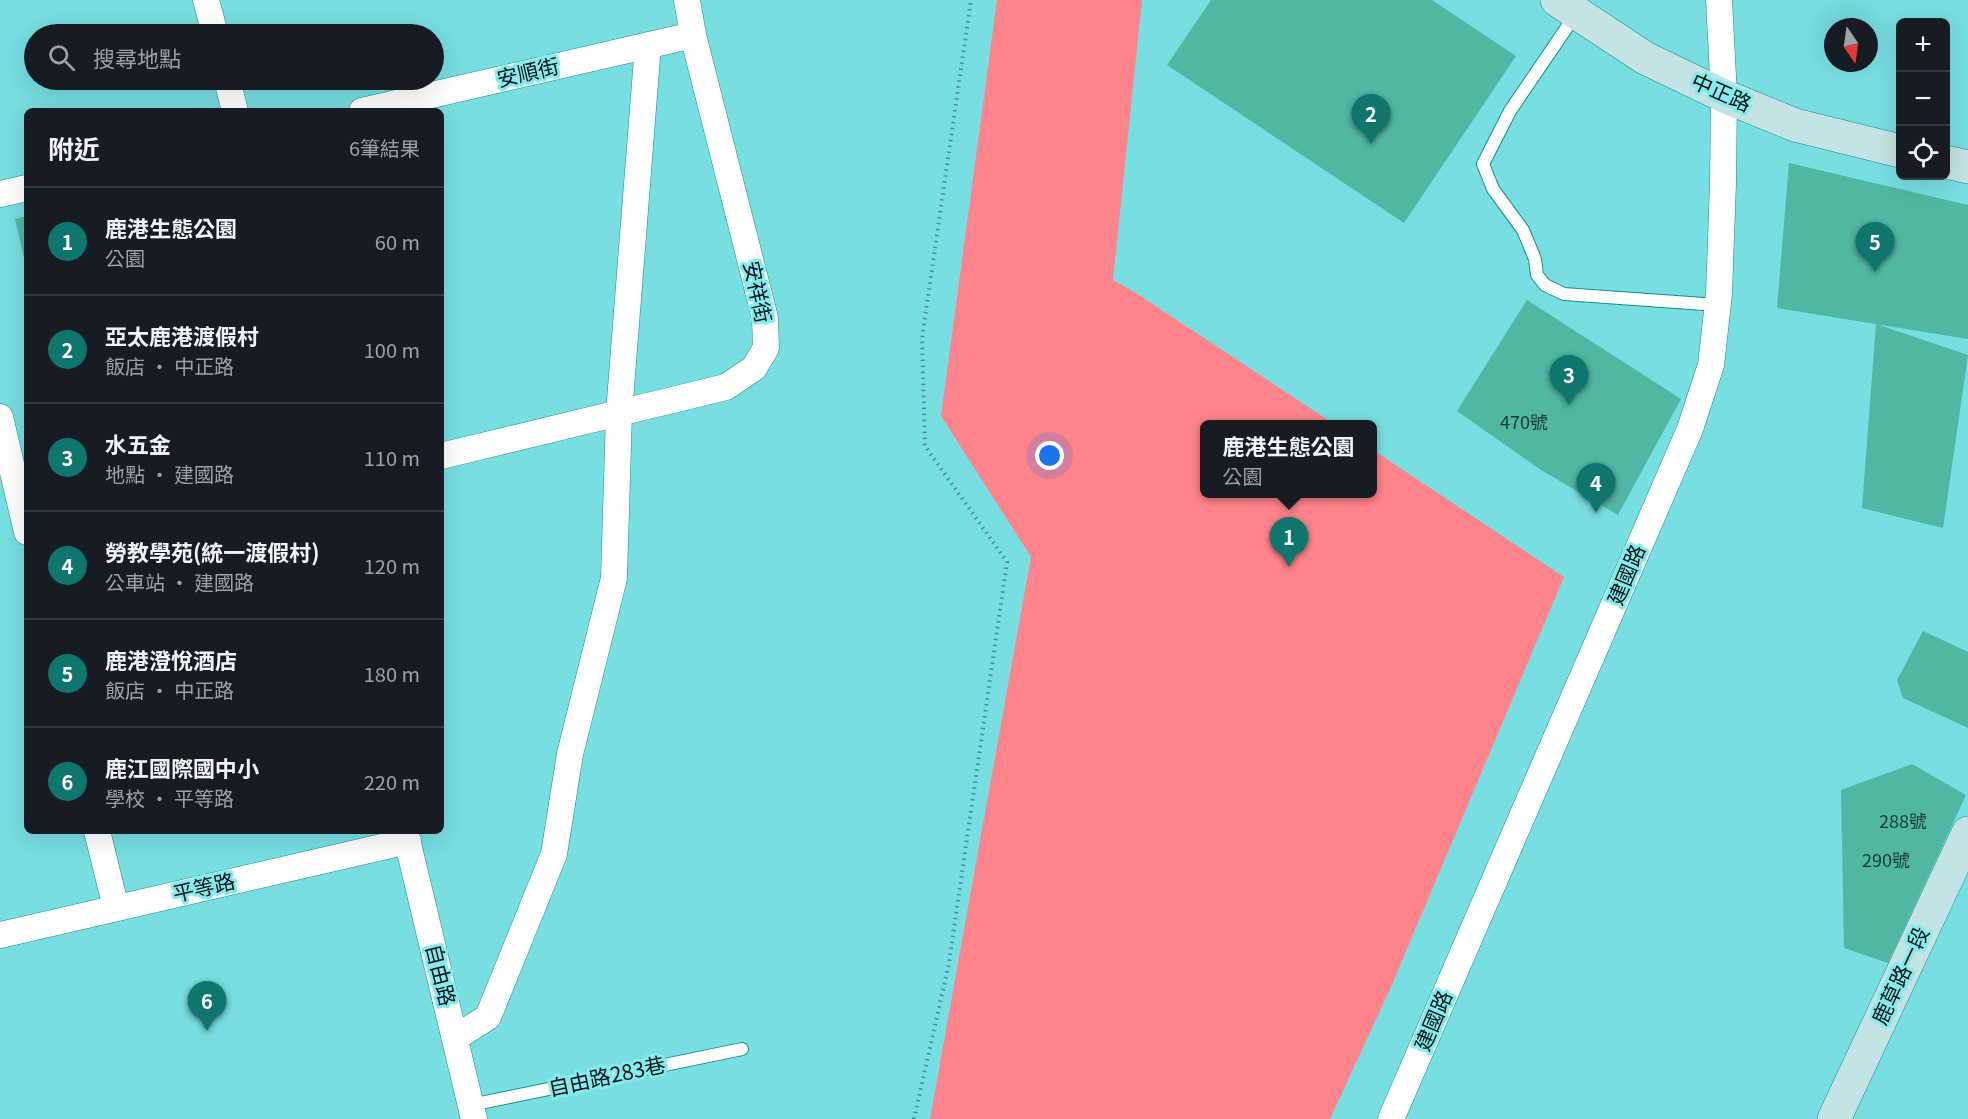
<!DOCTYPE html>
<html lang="zh-TW">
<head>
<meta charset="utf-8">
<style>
	:root { --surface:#171b24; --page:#20242c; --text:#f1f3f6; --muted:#9ea1a6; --line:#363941; --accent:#0f766e }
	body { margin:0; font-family:Georgia,"Noto Sans TC",serif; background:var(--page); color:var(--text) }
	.controls { position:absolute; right:18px; top:18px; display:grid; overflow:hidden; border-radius:9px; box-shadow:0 6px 24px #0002 }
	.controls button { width:54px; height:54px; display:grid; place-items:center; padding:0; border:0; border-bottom:2px solid var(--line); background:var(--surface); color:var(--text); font:30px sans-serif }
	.compass { position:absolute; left:1824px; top:18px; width:54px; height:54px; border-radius:50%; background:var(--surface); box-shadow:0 6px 24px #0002; rotate:167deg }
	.you { position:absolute; left:1050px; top:456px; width:21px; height:21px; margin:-15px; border:4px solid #fff; border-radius:50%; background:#1a73e8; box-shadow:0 0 0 9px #1a73e833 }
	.badge { display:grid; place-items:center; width:39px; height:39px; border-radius:50%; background:var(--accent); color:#fff; font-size:20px; font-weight:700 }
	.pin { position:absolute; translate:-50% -50px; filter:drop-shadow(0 2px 3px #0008) }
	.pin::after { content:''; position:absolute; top:32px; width:21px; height:18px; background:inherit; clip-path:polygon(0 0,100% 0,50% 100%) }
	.popup { position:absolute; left:1200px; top:420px; width:177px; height:78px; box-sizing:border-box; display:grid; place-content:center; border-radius:9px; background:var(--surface); filter:drop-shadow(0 2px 4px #0005); font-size:20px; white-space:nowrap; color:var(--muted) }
	.popup b { font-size:22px; color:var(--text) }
	.popup::after { content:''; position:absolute; left:50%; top:100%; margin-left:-12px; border:12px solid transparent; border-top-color:var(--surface) }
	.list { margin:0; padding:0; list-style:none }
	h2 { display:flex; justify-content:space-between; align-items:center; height:78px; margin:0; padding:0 24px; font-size:26px }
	h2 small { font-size:20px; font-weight:400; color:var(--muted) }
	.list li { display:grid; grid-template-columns:39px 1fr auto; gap:18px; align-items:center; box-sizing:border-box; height:108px; padding:0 24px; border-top:2px solid var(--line) }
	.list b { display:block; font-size:22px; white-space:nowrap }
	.list p { margin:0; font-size:20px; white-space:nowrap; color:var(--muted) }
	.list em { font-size:20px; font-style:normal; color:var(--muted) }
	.icon { flex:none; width:33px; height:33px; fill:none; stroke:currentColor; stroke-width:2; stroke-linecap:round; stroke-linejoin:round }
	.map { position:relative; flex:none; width:1968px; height:1119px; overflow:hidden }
	.search { position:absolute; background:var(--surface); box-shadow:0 6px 24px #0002; left:24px; top:24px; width:420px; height:66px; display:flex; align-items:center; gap:15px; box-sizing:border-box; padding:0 21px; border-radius:33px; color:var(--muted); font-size:22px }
	.panel { position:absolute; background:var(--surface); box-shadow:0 6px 24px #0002; left:24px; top:108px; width:420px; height:726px; border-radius:9px }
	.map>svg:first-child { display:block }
</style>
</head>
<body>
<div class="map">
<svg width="1968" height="1119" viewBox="0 0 1968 1119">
	<rect width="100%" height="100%" fill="#77dee1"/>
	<path fill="#ff838a" d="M997,0H1142L1113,280L1136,293L1334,424H1205V494H1373V450L1564,577L1391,987L1330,1119H930L1031,557L941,416Z"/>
	<path fill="#51b7a2" d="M1211,0H1432L1516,56L1404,223L1167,65Z
		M1789,163L1968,205V339L1777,308Z
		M27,216V267H26L15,219Z
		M1527,300L1681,399L1618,515L1541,470L1457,411Z
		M1876,324L1968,355L1943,528L1862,508Z
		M1923,631L1968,652V728L1903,698L1897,680Z
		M1912,764L1966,795L1888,963L1844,948L1841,790Z"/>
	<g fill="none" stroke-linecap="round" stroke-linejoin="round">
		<defs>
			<path id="lane" d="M1576,14L1510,111L1483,164L1493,189L1523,230L1535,259L1537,275L1545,285L1564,294L1718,305
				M471,1105L742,1049"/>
			<path id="street" d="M206,0L215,34
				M227,80L235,111
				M362,111L693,35
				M0,194L27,188
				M0,417L27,532
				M441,456L726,387L754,368L766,348L765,318L693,35L687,0
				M97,831L116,908
				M405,831L474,1119
				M0,935L408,841
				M455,1038L488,1017L554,854L570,754L614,578L619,413L648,45
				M1391,1119L1690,429L1711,365L1719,294L1723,183L1724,96L1719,0"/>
			<path id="secondary" d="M1557,0L1645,58L1724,96L1795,125L1900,151
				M1946,162L1968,167
				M1834,1119L1968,833"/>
		</defs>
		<use href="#lane" stroke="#138d90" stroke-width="14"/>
		<use href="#street" stroke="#138d90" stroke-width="27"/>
		<use href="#secondary" stroke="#138d90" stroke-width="34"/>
		<path stroke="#498f91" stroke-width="4" stroke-dasharray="1.5 4.5" stroke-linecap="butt" d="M914,1119L949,963L1007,562L925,446L922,338L971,0"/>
		<use href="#lane" stroke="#fff" stroke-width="12"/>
		<use href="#street" stroke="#fff" stroke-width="26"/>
		<use href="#secondary" stroke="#c4e3e4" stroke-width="33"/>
	</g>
	<g text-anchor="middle" stroke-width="6" stroke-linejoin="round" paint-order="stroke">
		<g font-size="18" fill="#143b37">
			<text x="1524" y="429">470號</text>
			<text x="1903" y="828">288號</text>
			<text x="1886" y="867">290號</text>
		</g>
		<g font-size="21" fill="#001213" stroke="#84ebee">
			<text transform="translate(528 73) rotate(-13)" y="7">安順街</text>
			<text transform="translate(1721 93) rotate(24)" y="7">中正路</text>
			<text transform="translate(757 292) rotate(78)" y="7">安祥街</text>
			<text transform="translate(1627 575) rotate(-67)" y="7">建國路</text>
			<text transform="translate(204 888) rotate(-13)" y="7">平等路</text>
			<text transform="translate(440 975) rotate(76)" y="7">自由路</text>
			<text transform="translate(1901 976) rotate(-65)" y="7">鹿草路一段</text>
			<text transform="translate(1434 1021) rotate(-67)" y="7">建國路</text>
			<text transform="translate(607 1077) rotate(-12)" y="7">自由路283巷</text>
		</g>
	</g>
</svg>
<div class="controls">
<button>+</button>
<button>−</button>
<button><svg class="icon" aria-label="locate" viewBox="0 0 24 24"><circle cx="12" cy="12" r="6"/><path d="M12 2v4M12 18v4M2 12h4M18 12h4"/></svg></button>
</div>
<svg class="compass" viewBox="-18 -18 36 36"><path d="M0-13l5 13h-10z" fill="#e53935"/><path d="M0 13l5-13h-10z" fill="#9ea1a6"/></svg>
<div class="you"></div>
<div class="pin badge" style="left:1289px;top:567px">1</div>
<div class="popup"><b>鹿港生態公園</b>公園</div>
<div class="pin badge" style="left:1371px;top:144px">2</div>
<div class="pin badge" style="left:1569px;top:405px">3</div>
<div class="pin badge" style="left:1596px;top:513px">4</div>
<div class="pin badge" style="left:1875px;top:272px">5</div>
<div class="pin badge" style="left:207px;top:1031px">6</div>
<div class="search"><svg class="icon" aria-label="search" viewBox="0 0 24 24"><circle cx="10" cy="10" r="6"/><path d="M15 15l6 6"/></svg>搜尋地點</div>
<section class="panel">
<h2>附近<small>6筆結果</small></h2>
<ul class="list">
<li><span class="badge">1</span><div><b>鹿港生態公園</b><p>公園</p></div><em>60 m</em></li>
<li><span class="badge">2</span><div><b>亞太鹿港渡假村</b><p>飯店 · 中正路</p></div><em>100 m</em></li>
<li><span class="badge">3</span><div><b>水五金</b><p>地點 · 建國路</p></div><em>110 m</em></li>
<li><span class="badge">4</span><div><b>勞教學苑(統一渡假村)</b><p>公車站 · 建國路</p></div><em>120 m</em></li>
<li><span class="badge">5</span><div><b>鹿港澄悅酒店</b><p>飯店 · 中正路</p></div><em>180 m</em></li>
<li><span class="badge">6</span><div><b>鹿江國際國中小</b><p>學校 · 平等路</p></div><em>220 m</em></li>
</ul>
</section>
</div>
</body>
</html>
